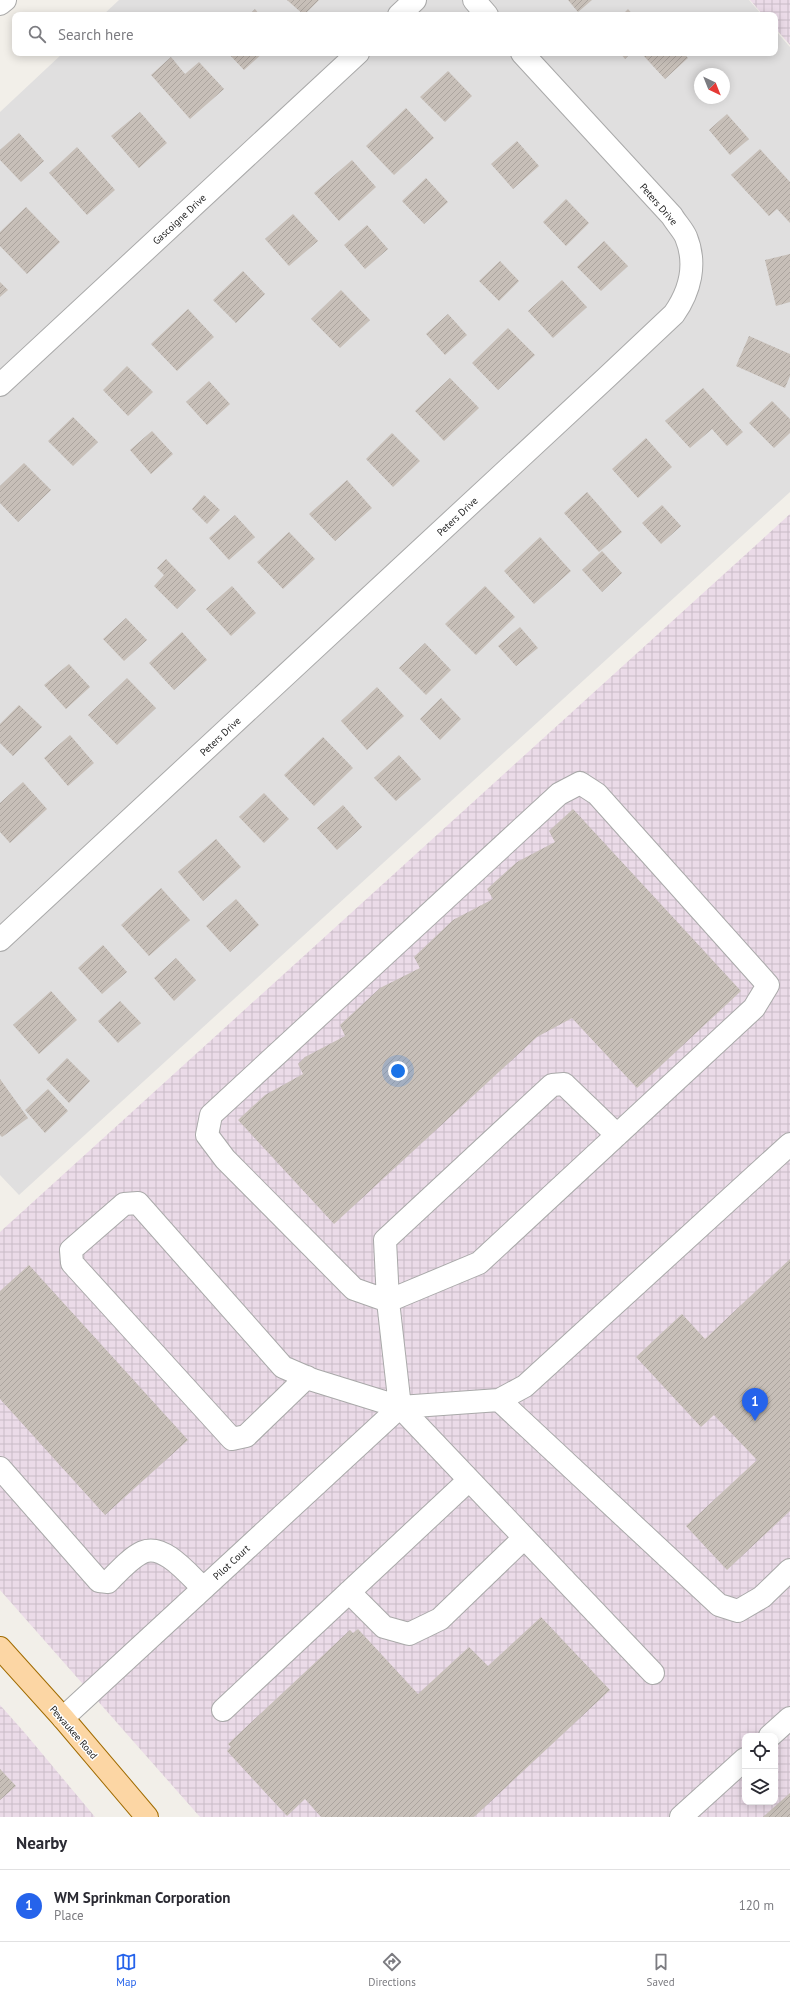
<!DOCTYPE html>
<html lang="en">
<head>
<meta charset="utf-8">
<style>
	:root { --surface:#fff; --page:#f7f7f7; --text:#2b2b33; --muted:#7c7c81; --line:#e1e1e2; --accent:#2563eb }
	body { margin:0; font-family:"PT Sans",sans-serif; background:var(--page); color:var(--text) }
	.controls { position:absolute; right:12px; bottom:12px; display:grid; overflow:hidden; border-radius:8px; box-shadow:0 2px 10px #0003 }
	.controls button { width:36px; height:36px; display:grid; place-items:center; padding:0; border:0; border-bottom:1px solid var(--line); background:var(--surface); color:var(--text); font:20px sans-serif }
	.compass { position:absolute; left:694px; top:68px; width:36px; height:36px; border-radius:50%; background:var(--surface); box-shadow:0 2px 10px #0003; rotate:137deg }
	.you { position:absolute; left:398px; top:1071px; width:14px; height:14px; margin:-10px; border:3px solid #fff; border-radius:50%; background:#1a73e8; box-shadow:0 0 0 6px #1a73e833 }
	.badge { display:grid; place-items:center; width:26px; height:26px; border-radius:50%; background:var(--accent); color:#fff; font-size:13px; font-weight:700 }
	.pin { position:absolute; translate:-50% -33px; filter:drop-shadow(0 1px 2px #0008) }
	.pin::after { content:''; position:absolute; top:21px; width:14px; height:12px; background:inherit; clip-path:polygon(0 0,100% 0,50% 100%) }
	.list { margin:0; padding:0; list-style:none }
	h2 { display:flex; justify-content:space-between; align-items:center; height:52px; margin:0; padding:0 16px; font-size:17px }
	h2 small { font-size:13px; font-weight:400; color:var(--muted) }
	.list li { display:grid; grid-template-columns:26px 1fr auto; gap:12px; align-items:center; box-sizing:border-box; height:72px; padding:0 16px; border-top:1px solid var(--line) }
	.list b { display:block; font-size:15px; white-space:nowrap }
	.list p { margin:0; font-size:13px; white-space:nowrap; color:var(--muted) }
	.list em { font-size:13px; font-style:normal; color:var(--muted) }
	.icon { flex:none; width:22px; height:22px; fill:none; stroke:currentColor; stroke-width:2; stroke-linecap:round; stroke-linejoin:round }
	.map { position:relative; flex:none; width:790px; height:1817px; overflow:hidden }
	.search { position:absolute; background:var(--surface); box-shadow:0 2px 10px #0003; left:12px; right:12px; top:12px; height:44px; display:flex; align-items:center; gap:10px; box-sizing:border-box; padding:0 14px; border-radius:8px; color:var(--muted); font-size:15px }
	.sheet { height:124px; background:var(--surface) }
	nav { display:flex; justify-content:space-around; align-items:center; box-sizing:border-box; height:56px; border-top:1px solid var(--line); background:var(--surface); font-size:11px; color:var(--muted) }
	nav a { display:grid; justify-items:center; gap:2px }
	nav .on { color:var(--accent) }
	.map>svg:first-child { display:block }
</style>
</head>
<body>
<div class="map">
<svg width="790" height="1817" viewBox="0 0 790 1817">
	<defs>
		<pattern id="industrial-grid" width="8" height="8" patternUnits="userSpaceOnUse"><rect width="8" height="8" fill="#ebdbe8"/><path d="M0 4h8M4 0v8" fill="none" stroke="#c9bcc7"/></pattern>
		<pattern id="building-hatch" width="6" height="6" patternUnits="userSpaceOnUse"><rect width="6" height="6" fill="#c7bfb8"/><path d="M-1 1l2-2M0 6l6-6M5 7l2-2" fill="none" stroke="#aba49e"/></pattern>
	</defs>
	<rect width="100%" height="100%" fill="#f2efe9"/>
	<path fill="#e0dfdf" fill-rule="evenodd" d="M119,0H749L762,15H103Z
		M775,30L790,47V492L19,1195L0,1175V112L63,53H775ZM700,74H724V98H700Z"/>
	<path fill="url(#industrial-grid)" fill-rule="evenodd" d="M750,0H790V45L775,28V15H763Z
		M790,514V1817H200L0,1590V1232ZM745,1736H775V1802H745Z
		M0,1705L24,1732L95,1817H0Z"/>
	<path fill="url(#building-hatch)" d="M287,0H319L304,15Z
		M568,0H592L578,12Z
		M255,9L260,15H249Z
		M628,9L633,15H622Z
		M228,53H263L244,70Z
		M620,53H631L625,59Z
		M641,53H684L688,58L665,79Z
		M171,57L185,74L199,62L224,89L190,119L151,75Z
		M448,71L472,96L445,122L420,97Z
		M406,108L434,138L394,175L366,146Z
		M140,112L167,143L139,168L111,136Z
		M727,114L749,139L730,155L709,130Z
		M19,133L44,161L21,182L0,160V150Z
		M517,141L539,166L513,189L491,164Z
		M77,147L115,190L87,215L49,173Z
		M760,149L790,182V223L777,209L769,216L731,175Z
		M352,160L376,187L339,221L314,193Z
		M426,178L448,202L424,224L402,201Z
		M566,199L589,223L566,246L543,222Z
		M26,207L60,242L27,274L0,246V232Z
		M293,214L318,241L289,266L265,239Z
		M367,225L388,249L365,269L344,245Z
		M604,241L628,266L601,291L577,267Z
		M790,254V302L776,306L765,260Z
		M500,261L519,281L499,301L479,281Z
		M243,271L265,294L236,323L213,300Z
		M562,280L587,307L553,338L528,311Z
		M0,282L8,290L0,297Z
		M341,290L370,320L340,348L311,319Z
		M188,309L214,337L177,371L151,344Z
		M448,314L467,335L445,355L426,334Z
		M508,328L535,355L498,390L472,363Z
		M749,336L790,354V376L785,388L736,366Z
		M127,366L153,392L128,416L103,390Z
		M450,378L479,408L444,441L415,411Z
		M209,381L230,404L207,425L186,402Z
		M703,388L743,432L727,446L712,429L690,448L665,421Z
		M772,401L790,419V433L774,448L749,423Z
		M73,417L98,442L73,466L48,441Z
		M152,431L173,454L151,474L130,450Z
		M392,433L420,461L393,487L366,459Z
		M646,438L672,467L638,498L612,469Z
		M24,463L51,490L18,522L0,503V486Z
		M347,480L372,508L335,541L309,514Z
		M587,492L622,532L599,552L564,513Z
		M204,495L220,510L207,524L192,509Z
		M662,505L681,526L661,544L642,523Z
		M235,515L255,537L229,560L209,538Z
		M289,532L315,559L283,589L257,562Z
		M540,537L571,571L534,604L504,571Z
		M602,551L622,573L602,592L582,570Z
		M166,559L196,590L177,609L154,586L164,575L157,568Z
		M232,586L256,613L231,636L206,609Z
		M485,586L515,617L476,655L445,624Z
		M126,618L147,640L124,661L103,639Z
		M520,627L538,648L516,666L498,646Z
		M182,632L207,660L174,690L149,663Z
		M425,643L451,670L426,695L399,668Z
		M69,664L90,687L66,709L44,685Z
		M127,678L156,708L117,745L88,715Z
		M377,687L404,716L367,750L341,721Z
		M441,698L461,719L440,740L420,719Z
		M19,705L42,727L13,756L0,743V724Z
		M70,735L94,763L68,786L44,758Z
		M323,737L353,768L314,806L284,775Z
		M399,755L421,779L396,801L374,778Z
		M23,782L47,809L10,843L0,832V803Z
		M264,793L289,819L264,843L239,817Z
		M343,805L362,827L337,850L317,828Z
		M573,809L741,991L637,1088L572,1018L537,1037L334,1224L238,1120L265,1095L303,1074L298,1064L305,1057L345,1036L340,1025L380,988L420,968L414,957L453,920L493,899L487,889L517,862L555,842L549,831Z
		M216,839L241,867L203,901L178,872Z
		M161,888L190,920L149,956L121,925Z
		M236,899L259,925L230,952L206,926Z
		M103,945L127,972L102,994L78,968Z
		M176,958L196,980L174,1001L154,978Z
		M51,991L77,1020L39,1054L13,1025Z
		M120,1001L141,1023L118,1043L98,1021Z
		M67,1058L90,1081L69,1103L46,1079Z
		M0,1079L28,1118L2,1137L0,1135Z
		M48,1089L68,1111L45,1133L25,1110Z
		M790,1259V1511L727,1570L686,1526L757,1460L714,1415L701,1427L636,1357L682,1314L705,1339Z
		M29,1265L188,1440L105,1515L0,1399V1291Z
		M541,1617L610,1690L474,1817H321L305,1799L287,1816L227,1751L231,1747L228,1744L350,1630L353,1633L358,1629L418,1694L469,1647L488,1666Z
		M0,1769L16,1786L0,1800Z
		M790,1793V1817H763Z"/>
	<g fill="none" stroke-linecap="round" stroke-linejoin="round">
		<defs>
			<path id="minor" d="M474,0L487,15
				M0,4L5,0
				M399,15L415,0
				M0,385L358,53
				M580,783L597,794L768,985L754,1008L479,1263L388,1301L354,1289L225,1159L207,1135L211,1115L559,794Z
				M0,940L606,378L674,314C690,291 697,264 686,237C683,230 676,223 672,216L522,53
				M617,1135L564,1084L552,1085L385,1240L388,1301L400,1407L653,1673
				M307,1377L246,1436L232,1439L72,1263L71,1250L124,1204L138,1203L283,1367L313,1380L400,1407L499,1400L525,1386L790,1144
				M499,1400L719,1605L738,1611L762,1597L790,1570
				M0,1468L99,1581L108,1582C118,1572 130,1558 143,1552C164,1543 189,1575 203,1588
				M349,1592L384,1627L409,1634L440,1619L524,1538
				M223,1710L469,1480
				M63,1718L400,1407
				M770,1736L790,1718
				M681,1817L745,1759"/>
			<path id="major" d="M0,1648L63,1718L147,1817"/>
		</defs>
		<use href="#minor" stroke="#a9a9a9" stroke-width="24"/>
		<use href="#major" stroke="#a06b00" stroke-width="24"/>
		<use href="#minor" stroke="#fff" stroke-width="22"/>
		<use href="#major" stroke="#fcd6a4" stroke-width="22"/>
	</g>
	<g text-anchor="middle" stroke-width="3" stroke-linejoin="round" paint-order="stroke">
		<g font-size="10" fill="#222" stroke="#fff">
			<text transform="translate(659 204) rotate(49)" y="4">Peters Drive</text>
			<text transform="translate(179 219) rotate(-43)" y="4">Gascoigne Drive</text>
			<text transform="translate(457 516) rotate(-43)" y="4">Peters Drive</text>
			<text transform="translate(220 736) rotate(-43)" y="4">Peters Drive</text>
			<text transform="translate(231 1562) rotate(-43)" y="4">Pilot Court</text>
			<text transform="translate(74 1732) rotate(49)" y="4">Pewaukee Road</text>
		</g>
	</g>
</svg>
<div class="controls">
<button><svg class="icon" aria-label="locate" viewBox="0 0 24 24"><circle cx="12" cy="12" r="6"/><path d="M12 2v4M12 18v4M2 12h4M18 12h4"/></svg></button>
<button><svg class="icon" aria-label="layers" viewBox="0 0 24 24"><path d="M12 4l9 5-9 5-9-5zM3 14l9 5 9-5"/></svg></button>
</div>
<svg class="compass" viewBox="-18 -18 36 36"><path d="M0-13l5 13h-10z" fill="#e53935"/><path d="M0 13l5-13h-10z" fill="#7c7c81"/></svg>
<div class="you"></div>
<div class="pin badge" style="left:755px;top:1421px">1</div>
<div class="search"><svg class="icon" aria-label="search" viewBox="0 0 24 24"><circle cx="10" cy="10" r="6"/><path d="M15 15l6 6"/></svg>Search here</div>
</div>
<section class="sheet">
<h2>Nearby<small></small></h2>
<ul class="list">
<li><span class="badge">1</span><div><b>WM Sprinkman Corporation</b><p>Place</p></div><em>120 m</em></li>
</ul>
</section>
<nav>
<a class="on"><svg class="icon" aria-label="map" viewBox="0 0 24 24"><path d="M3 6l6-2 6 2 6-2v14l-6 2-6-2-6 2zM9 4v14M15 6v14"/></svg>Map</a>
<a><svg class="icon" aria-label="directions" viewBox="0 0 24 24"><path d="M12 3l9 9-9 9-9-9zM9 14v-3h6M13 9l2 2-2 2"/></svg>Directions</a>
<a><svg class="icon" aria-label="saved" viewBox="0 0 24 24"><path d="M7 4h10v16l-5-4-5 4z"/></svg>Saved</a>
</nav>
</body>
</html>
